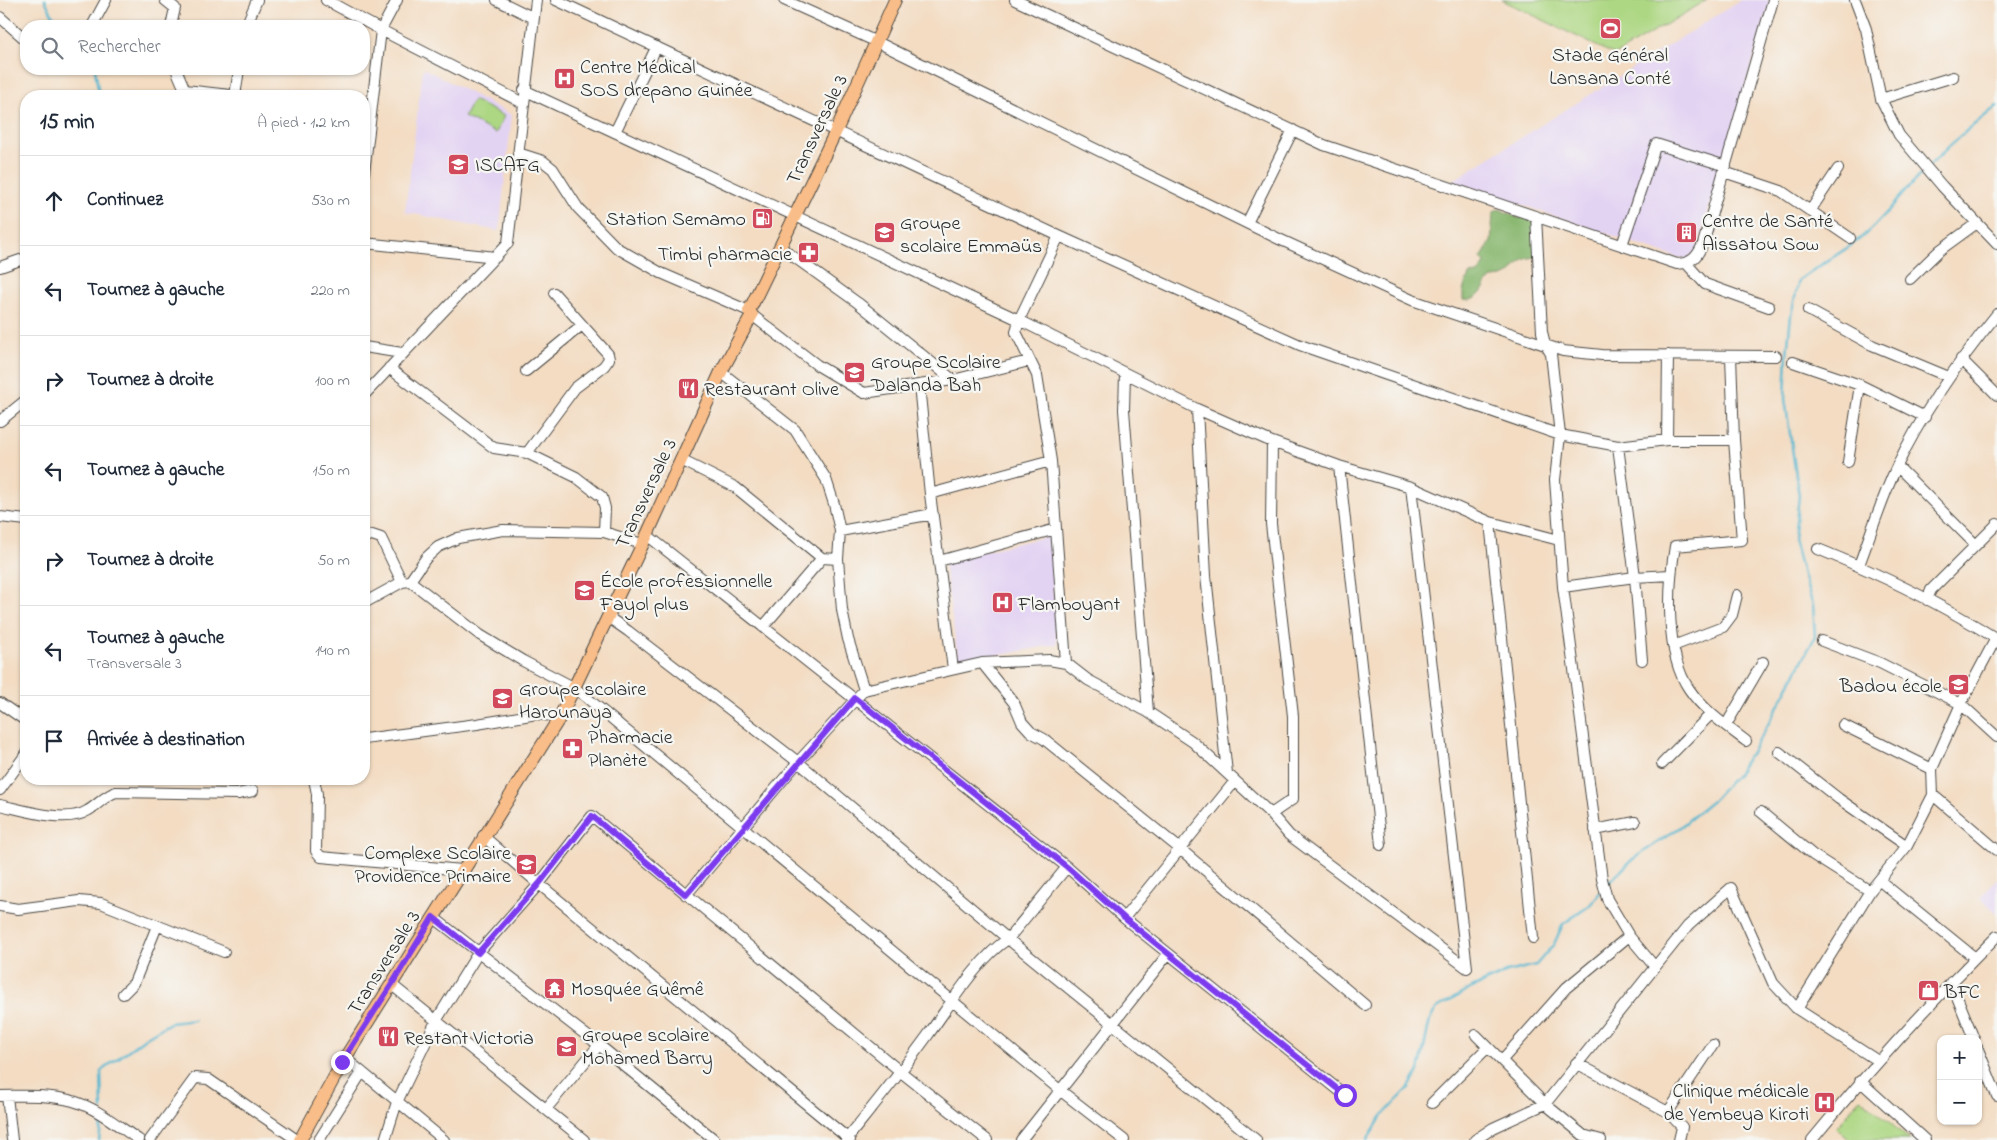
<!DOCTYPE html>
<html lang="fr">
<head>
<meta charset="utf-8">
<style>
	:root { --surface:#fff; --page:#f2f2f3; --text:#1f2937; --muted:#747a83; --line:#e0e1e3 }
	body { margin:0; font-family:"Indie Flower",sans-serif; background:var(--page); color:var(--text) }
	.controls { position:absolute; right:15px; bottom:15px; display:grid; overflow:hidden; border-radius:10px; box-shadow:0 1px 4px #0004 }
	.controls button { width:45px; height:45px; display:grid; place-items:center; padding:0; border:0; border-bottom:1px solid var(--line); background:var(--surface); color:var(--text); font:25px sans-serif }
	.stop { position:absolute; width:15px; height:15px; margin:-11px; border:4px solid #7c3aed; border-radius:50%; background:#fff }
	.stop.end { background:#7c3aed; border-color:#fff; box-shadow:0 1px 5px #0008 }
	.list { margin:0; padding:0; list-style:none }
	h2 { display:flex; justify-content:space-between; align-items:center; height:65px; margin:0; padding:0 20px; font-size:21px }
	h2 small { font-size:16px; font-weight:400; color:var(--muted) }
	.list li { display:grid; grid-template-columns:32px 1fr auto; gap:15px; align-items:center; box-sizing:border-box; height:90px; padding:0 20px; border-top:1px solid var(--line) }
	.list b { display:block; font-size:19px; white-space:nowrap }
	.list p { margin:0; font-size:16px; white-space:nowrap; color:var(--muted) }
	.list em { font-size:16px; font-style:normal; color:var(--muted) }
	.icon { flex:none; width:28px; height:28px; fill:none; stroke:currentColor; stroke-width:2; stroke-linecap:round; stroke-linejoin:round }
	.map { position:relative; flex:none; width:1997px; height:1140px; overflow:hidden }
	.search { position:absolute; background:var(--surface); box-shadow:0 1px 4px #0004; left:20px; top:20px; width:350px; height:55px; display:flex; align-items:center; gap:12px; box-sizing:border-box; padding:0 18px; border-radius:20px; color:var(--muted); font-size:19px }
	.panel { position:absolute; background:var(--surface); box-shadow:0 1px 4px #0004; left:20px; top:90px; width:350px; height:695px; border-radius:20px }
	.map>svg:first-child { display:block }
</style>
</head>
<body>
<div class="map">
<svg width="1997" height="1140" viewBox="0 0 1997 1140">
	<rect width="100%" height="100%" fill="#f6f6f2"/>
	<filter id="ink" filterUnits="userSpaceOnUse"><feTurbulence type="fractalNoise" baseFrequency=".02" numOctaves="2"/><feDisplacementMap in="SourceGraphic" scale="10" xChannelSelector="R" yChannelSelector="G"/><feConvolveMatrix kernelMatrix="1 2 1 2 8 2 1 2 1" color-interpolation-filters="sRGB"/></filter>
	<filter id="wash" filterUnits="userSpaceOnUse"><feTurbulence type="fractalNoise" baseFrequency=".0096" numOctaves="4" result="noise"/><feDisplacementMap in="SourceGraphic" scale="20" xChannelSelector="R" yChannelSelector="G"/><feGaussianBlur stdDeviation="1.12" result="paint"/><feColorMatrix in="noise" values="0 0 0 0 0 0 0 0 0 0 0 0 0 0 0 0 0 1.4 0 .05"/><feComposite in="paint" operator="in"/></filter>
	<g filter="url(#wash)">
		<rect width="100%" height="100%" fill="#f3dcc2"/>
		<path fill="#e3d3f3" d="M1741,0H1771L1696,251L1687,259L1675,257L1452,181Z
			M423,68L512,115L499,231L405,212Z
			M1050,536L1057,644L1007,654L958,658L944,562L966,555Z
			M1997,878V913L1980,898Z"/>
		<path fill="#add783" stroke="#6c8157" d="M1502,0H1707L1615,55Z
			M473,100L504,116L496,133L464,117Z
			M1861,1098L1910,1140H1850L1836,1128Z"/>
		<path fill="#8ab871" stroke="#5a724e" d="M1499,209L1518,218L1527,217L1538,225V257C1512,258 1519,273 1502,277C1498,278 1494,277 1490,279C1482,290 1479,302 1463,300V290L1469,275L1478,274L1485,263L1481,258L1491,242L1493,213Z"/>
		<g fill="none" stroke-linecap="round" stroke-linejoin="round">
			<path stroke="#51b5cf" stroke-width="2.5" d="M45,0L53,16L70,26
				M95,69L99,96
				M1929,166L1959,137L1997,106
				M1607,884L1633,859L1679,828L1712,801L1737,774L1764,732L1815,637L1813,605L1803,575L1794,539L1799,496L1785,399L1787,354L1791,315L1799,280C1819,265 1842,253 1862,237C1886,217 1903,191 1925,170
				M102,1109L101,1071L145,1038L170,1023L194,1020
				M99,1140L102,1120
				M1367,1140L1382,1116L1408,1089L1419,1071L1430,1019L1437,1008L1472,988L1507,972L1536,965L1554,944L1563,924L1589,906L1602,890"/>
		</g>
	</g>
	<g filter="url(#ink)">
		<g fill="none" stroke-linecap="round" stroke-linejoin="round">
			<defs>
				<path id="minor" d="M165,0L175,8L171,26
					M326,0L381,30L523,103
					M497,0L534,18
					M556,0L1059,236L1300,345L1560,435L1618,446L1667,440H1734
					M784,0L877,42L1279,239L1412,300L1563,351L1602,355L1776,356
					M1015,0L1324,145L1677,264C1692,263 1697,257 1703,244L1773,0
					M1855,0L1866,29L1881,99L1899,135L1942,186L1997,244
					M0,17L26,40
					M92,26L106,0
					M246,26L257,0
					M176,69L185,90
					M185,90L239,96
					M524,90L1019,320L1197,409L1272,442L1339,466L1411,487L1490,522L1559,540
					M235,96L239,69
					M1881,99L1953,77
					M615,132L656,48
					M518,153L543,161L553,169L578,208L617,248L661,273L749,311
					M1724,172L1781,191L1850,238
					M364,173L381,30L397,0
					M1810,211L1838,169
					M1536,216L1542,332L1545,344L1551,354L1560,435L1555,480L1563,587L1602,879L1607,899L1629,936
					M1247,223L1293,130
					M1059,236L1019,320L1016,332L1037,375L1051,461L1066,663
					M364,243L496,257
					M1622,245L1656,144L1726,166
					M780,247L858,303L953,380
					M1686,263L1705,284L1769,307
					M0,267L26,258
					M1910,279L1940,250L1977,223
					M1808,310L1872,345L1949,377
					M752,315L817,365L864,393L953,380L1029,361
					M364,347L402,353
					M1731,356L1734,440L1742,540L1675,546C1668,587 1665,654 1689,689C1704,711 1726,726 1746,741
					M1961,359L1997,395
					M1793,362L1860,385L1925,417
					M389,368L494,448L527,453L576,477L602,497L605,508L604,532
					M526,371L582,325
					M721,372L795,430L826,479L834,504L840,531L838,559L842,610L848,639L864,690
					M1125,373L1124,410L1148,712
					M919,385L930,494L953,669
					M364,395L508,243L536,0
					M1197,409L1206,576L1227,773
					M0,421L26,400
					M1667,440L1668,355
					M1618,446L1635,577L1642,660
					M527,453L575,388L604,366L609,359L608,354L554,293
					M681,460L735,487L822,558
					M1848,462L1860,385
					M1339,466L1381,845
					M1897,466L1976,545
					M1411,487L1467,968
					M930,494L1051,461
					M0,517L26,520
					M1490,522L1533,938
					M840,531L933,514
					M647,535L1067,867L1124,918L1345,1095
					M364,537L372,535L381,538L402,582
					M1818,549C1880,574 1941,604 1997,639
					M939,561L1056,529
					M1859,565C1871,533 1882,498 1897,466C1923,411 1959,361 1997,314
					M410,581L480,635L523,661L575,688L1061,1091L1124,1140
					M1563,587L1635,577L1670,575
					M1927,600L1931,590L1997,524
					M364,603L402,582L410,581L426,558L438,547L458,538L503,530L604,532L642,544
					M608,617L628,631L798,762L1008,939L1256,1140
					M763,627L822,558L838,559
					M1822,641L1880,663L1961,704L1997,737
					M1673,646L1723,627L1732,615L1737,595
					M982,663L1014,703L1022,722L1031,732L1044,739L1179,848L1365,1005
					M0,703L26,721
					M1726,725L1763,662
					M1843,725L1932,769
					M364,739L477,724L537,714L560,717
					M1779,752L1839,799L1907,846
					M1662,764L1711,714
					M314,779L317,794L316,851L321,857L462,870
					M0,790L26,754
					M1933,795L1997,850
					M0,805C23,810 66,824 87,811C98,805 104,796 116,792L238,794L253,791
					M1761,812L1813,855L1870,891
					M1271,814L1293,799V716L1271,524L1272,442
					M1595,830L1635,822
					M483,836L539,884L850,1140
					M1880,881L1975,958
					M686,895L798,762L864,690L982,663L1049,660L1066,663L1088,680L1148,712L1193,742L1271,814L1289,835L1467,968
					M0,906L18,909L79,901L101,903L224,952
					M433,917L599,1045L715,1140
					M1124,918L1235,781
					M1951,982L1974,1039
					M392,985L584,1140
					M123,994L134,983L157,926
					M1797,1009L1870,891L1907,846L1933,795L1932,769L1961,704L1996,638
					M1476,1035L1545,1104L1583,1135L1601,1140
					M1978,1049L1997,1096
					M345,1058L444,1140
					M1502,1060L1566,988L1629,936L1655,967
					M1576,1063L1668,1112L1682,1127L1679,1140
					M1860,1081L1925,1140
					M0,1096C24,1096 49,1094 73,1101C97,1108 118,1126 139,1140
					M7,1096L12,1140
					M1432,1103L1488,1047
					M546,1109L599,1045
					M1668,1112L1713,1045
					M150,1140L195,1078L208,1079L297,1140
					M319,1140L362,1072
					M385,1140L397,1102L436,1021L478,953L539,884L592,816L901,1072L987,1140
					M846,1140C874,1105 902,1071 928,1035C950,1005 978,958 1008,939L1067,867
					M1021,1140L1168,954
					M1475,1140L1493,1128L1545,1104L1688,926L1731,888L1773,983L1797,1009L1878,1061
					M1812,1140C1870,1069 1932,1001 1997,936"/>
				<path id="major" d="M300,1140L345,1058L560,717L647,535L721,372L752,315L749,311L836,131L895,0"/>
			</defs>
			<use href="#minor" stroke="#494642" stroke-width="12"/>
			<use href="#major" stroke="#494642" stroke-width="14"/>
			<use href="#minor" stroke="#fff" stroke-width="10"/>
			<use href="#major" stroke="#f8bd88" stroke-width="12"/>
		</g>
	</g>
	<g fill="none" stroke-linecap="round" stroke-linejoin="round" filter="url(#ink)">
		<path stroke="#7c3aed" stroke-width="6" d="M342,1062L392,984L433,917L478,953L539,884L592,816L686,895L855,698L1067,867L1124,918L1345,1095"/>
	</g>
	<defs>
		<symbol id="stadium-square" viewBox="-11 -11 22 22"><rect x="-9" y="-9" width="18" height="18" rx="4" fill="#d1495b" stroke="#f6f6f2"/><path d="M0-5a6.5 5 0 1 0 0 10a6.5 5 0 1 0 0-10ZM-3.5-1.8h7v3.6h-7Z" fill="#fff"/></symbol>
		<symbol id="hospital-square" viewBox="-11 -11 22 22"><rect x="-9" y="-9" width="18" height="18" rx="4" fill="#d1495b" stroke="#f6f6f2"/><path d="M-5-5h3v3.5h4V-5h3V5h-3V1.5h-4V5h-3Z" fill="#fff"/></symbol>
		<symbol id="university-square" viewBox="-11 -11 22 22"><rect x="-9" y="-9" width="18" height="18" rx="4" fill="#d1495b" stroke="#f6f6f2"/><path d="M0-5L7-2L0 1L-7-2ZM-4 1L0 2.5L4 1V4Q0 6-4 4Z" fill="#fff"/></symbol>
		<symbol id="fuel-square" viewBox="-11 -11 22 22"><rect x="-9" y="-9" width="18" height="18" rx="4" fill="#d1495b" stroke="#f6f6f2"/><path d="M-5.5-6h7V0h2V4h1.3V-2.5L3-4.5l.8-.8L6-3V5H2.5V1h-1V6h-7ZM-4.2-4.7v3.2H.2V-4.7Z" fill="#fff"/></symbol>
		<symbol id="building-square" viewBox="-11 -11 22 22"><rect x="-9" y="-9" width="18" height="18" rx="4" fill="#d1495b" stroke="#f6f6f2"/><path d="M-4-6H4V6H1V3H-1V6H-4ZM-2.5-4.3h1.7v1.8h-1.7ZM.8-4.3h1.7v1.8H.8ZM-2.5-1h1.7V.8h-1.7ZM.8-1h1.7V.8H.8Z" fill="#fff"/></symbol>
		<symbol id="school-square" viewBox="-11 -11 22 22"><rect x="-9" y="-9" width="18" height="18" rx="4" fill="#d1495b" stroke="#f6f6f2"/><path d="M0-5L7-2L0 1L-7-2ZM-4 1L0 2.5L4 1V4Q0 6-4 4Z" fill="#fff"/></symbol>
		<symbol id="pharmacy-square" viewBox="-11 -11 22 22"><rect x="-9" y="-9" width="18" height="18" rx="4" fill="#d1495b" stroke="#f6f6f2"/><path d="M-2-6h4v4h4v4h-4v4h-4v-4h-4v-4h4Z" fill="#fff"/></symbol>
		<symbol id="restaurant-square" viewBox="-11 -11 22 22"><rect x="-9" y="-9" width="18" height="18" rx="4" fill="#d1495b" stroke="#f6f6f2"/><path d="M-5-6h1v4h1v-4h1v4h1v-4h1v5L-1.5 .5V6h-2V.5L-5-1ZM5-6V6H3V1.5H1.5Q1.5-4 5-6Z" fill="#fff"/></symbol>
		<symbol id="temple-square" viewBox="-11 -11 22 22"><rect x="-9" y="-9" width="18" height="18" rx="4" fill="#d1495b" stroke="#f6f6f2"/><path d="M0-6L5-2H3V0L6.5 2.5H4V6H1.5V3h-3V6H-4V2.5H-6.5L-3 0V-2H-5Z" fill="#fff"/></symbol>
		<symbol id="shop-square" viewBox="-11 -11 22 22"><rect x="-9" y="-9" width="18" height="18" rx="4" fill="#d1495b" stroke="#f6f6f2"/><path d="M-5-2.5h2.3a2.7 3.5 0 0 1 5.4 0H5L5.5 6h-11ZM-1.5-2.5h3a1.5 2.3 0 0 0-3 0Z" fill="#fff"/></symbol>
	</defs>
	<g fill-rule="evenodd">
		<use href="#stadium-square" x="1598" y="16" width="25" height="25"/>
		<use href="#hospital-square" x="552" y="66" width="25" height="25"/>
		<use href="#university-square" x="446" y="152" width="25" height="25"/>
		<use href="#fuel-square" x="750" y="206" width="25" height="25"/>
		<use href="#building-square" x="1674" y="220" width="25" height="25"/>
		<use href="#school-square" x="872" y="220" width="25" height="25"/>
		<use href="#pharmacy-square" x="796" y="240" width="25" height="25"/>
		<use href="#school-square" x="842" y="360" width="25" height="25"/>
		<use href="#restaurant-square" x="676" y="376" width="25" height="25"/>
		<use href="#university-square" x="572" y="578" width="25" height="25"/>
		<use href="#hospital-square" x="990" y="590" width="25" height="25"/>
		<use href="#school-square" x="1946" y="672" width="25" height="25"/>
		<use href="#school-square" x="490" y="686" width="25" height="25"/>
		<use href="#pharmacy-square" x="560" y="736" width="25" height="25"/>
		<use href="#school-square" x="514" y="852" width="25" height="25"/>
		<use href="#temple-square" x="542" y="976" width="25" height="25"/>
		<use href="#shop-square" x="1916" y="978" width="25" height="25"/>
		<use href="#restaurant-square" x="376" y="1024" width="25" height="25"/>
		<use href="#school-square" x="554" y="1034" width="25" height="25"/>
		<use href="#hospital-square" x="1812" y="1090" width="25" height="25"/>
	</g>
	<g text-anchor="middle" stroke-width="4.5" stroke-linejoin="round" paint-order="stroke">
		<g font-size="20" fill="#2b2b2b" stroke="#f6f6f2" text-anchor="start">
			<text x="1610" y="61" text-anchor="middle">Stade Général<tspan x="1610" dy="23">Lansana Conté</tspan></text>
			<text x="580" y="73">Centre Médical<tspan x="580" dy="23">SOS drepano Guinée</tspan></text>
			<text x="475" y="171">ISCAFG</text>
			<text x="746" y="225" text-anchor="end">Station Semamo</text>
			<text x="1702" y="227">Centre de Santé<tspan x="1702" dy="23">Aissatou Sow</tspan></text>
			<text x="900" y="229">Groupe<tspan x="900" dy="23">scolaire Emmaüs</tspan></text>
			<text x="792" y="260" text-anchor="end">Timbi pharmacie</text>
			<text x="871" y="368">Groupe Scolaire<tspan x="871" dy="23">Dalanda Bah</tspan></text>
			<text x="704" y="395">Restaurant Olive</text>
			<text x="600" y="587">École professionnelle<tspan x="600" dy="23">Fayol plus</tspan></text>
			<text x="1018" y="610">Flamboyant</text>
			<text x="1942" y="692" text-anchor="end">Badou école</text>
			<text x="519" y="695">Groupe scolaire<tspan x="519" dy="23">Harounaya</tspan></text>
			<text x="588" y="743">Pharmacie<tspan x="588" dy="23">Planète</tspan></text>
			<text x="511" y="859" text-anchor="end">Complexe Scolaire<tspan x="511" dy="23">Providence Primaire</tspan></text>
			<text x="571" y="995">Mosquée Guêmê</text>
			<text x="1944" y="998">BFC</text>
			<text x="582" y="1041">Groupe scolaire<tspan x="582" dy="23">Mohamed Barry</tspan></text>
			<text x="404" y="1044">Restant Victoria</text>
			<text x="1809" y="1097" text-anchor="end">Clinique médicale<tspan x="1809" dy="23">de Yembeya Kiroti</tspan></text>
		</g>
		<g font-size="20" fill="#2b2b2b" stroke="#f6f6f2">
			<text transform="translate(816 129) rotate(-65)" y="7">Transversale 3</text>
			<text transform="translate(645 493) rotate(-65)" y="7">Transversale 3</text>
			<text transform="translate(383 962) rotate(-58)" y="7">Transversale 3</text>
		</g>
	</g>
</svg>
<div class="controls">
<button>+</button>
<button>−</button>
</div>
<div class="stop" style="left:1345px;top:1095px"></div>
<div class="stop end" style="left:342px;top:1062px"></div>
<div class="search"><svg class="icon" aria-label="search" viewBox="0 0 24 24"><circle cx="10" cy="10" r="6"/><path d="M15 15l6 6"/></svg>Rechercher</div>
<section class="panel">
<h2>15 min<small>À pied · 1.2 km</small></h2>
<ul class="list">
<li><svg class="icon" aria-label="ahead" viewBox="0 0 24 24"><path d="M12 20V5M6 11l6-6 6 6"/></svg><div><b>Continuez</b></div><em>530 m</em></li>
<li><svg class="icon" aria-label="left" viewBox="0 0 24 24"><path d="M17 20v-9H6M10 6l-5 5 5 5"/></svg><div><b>Tournez à gauche</b></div><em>220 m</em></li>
<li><svg class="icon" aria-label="right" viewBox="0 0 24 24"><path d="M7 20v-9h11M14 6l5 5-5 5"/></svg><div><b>Tournez à droite</b></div><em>100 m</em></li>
<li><svg class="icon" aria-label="left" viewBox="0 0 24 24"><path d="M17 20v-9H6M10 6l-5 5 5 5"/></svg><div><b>Tournez à gauche</b></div><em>150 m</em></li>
<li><svg class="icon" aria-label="right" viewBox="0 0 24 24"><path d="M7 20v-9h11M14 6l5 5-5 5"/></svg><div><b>Tournez à droite</b></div><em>50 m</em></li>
<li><svg class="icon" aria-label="left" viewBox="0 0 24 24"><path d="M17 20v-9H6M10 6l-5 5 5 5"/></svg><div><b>Tournez à gauche</b><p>Transversale 3</p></div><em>140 m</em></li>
<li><svg class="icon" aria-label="arrive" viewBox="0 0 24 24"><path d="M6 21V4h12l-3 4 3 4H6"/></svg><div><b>Arrivée à destination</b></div></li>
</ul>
</section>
</div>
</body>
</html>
